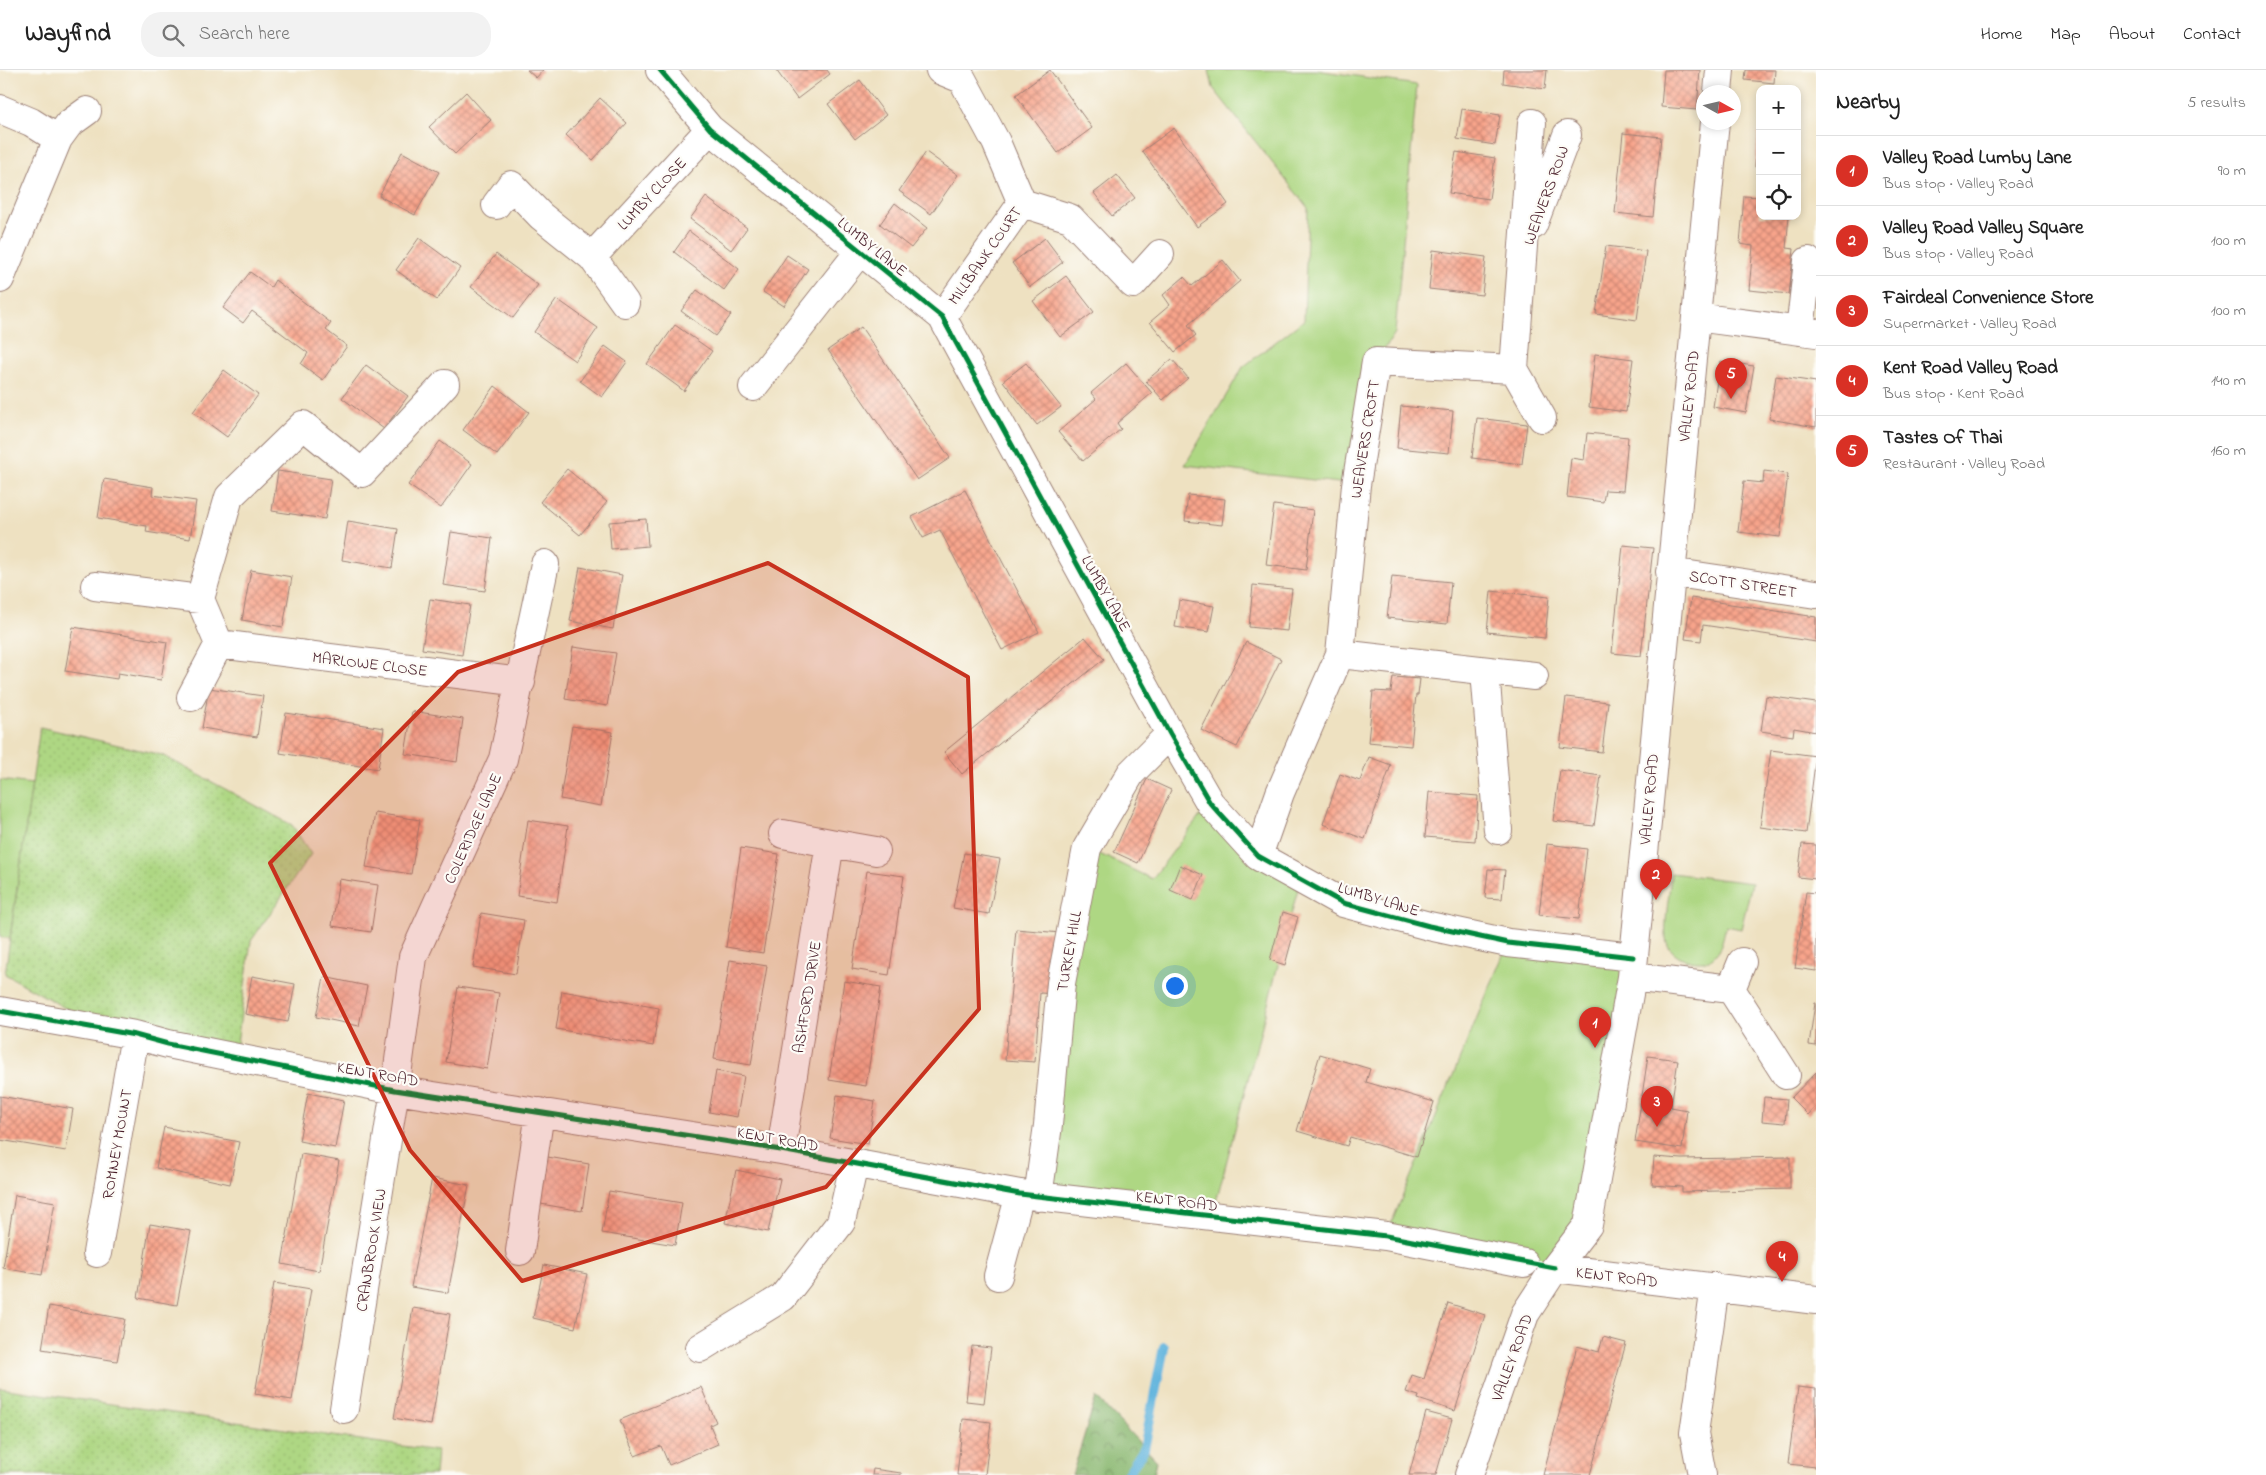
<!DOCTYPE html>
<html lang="en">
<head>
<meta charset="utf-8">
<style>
	:root { --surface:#fff; --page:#f2f2f2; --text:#222; --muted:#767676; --line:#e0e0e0; --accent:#d93025 }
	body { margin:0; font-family:"Indie Flower",sans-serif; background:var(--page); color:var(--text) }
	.controls { position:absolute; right:15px; top:15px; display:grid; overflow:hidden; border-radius:10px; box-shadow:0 2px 8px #0003 }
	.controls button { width:45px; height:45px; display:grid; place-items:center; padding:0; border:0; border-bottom:1px solid var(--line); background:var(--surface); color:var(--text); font:25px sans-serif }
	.compass { position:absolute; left:1696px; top:15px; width:45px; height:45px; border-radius:50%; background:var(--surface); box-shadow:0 2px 8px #0003; rotate:98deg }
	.you { position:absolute; left:1174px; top:915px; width:18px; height:18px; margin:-12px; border:4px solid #fff; border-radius:50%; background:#1a73e8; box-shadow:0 0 0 8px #1a73e833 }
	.badge { display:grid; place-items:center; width:32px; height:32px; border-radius:50%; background:var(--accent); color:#fff; font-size:16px; font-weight:700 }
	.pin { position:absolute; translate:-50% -41px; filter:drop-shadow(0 1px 2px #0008) }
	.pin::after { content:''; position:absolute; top:26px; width:18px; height:15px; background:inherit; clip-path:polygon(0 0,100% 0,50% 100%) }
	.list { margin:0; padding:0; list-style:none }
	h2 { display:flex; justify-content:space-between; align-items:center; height:65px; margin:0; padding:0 20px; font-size:21px }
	h2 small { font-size:16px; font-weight:400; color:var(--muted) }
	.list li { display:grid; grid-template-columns:32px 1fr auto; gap:15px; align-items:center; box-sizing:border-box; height:70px; padding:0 20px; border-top:1px solid var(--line) }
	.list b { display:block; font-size:19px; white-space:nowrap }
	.list p { margin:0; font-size:16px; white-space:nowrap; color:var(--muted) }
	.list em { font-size:16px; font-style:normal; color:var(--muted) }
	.icon { flex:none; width:28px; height:28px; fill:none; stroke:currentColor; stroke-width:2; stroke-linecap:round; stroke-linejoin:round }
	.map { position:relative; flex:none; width:1816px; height:1405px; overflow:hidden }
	header { display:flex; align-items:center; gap:30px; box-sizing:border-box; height:70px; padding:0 25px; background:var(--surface); border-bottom:1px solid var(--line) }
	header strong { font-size:24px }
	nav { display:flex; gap:28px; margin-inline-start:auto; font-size:18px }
	.search { width:350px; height:45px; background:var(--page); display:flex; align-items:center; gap:12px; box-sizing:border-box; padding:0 18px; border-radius:20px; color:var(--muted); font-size:19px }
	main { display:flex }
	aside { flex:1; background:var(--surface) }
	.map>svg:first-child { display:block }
</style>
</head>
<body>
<header>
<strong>Wayfind</strong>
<div class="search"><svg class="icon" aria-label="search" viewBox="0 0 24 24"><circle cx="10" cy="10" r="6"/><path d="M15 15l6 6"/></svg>Search here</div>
<nav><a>Home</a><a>Map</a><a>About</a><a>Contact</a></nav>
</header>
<main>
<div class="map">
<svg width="1816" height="1405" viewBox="0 0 1816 1405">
	<defs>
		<pattern id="forest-crowns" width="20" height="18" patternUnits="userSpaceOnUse" patternTransform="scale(1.25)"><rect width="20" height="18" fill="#8ab871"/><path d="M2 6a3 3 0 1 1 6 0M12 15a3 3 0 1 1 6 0" fill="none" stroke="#73955d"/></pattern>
		<pattern id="park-dots" width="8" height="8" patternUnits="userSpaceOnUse" patternTransform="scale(1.25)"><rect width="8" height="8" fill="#aed783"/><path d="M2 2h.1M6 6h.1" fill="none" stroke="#97b871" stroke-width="1.8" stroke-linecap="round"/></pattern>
		<pattern id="building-cross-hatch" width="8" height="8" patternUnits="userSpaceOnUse" patternTransform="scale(1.25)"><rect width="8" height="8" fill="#f8a48b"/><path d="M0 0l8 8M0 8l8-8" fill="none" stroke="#cb8572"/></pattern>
	</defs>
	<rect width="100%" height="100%" fill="#fdfcf7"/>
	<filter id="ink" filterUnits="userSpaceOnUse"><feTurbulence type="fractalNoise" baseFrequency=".02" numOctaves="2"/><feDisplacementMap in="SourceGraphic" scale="10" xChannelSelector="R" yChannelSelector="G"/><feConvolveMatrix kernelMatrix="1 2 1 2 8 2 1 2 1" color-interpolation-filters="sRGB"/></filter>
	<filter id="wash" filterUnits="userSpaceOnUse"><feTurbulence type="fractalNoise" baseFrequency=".0096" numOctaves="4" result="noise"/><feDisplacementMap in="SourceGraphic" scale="20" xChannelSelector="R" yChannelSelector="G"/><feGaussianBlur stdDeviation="1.12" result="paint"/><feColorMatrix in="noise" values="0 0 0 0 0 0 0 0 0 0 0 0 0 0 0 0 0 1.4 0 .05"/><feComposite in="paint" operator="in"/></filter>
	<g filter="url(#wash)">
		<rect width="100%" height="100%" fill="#eee1c1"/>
		<path fill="#aed783" stroke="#7c7b57" d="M1209,0H1316L1417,15L1395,263L1376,292L1356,415L1185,395L1243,297L1304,250L1308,138L1213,18Z
			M0,710L32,714L10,868L0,867Z
			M1210,733L1300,811L1212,1147L1038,1127L1087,778L1152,809Z
			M1671,803L1752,813L1741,859L1726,856C1723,867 1722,880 1712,888C1698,899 1668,886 1666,869C1664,851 1670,822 1671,803Z
			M1508,873L1633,887L1588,1155L1555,1198L1386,1166Z"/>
		<path fill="url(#forest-crowns)" stroke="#6a6c4e" d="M1096,1327L1157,1391L1154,1405H1072Z"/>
		<path fill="url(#park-dots)" stroke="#7c7b57" d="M40,657L162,685L292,755L311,784L251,871L235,988L102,959L5,904Z
			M0,1318L437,1381L435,1405H0Z"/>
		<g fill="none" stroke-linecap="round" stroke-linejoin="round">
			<path stroke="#61b4dd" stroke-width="10" d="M1127,1405L1144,1379L1164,1277"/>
		</g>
		<g id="blocks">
			<path fill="url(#building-cross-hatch)" d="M527,0H543L536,8Z
				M776,0H827L830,4L797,29Z
				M1050,0L1092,58L1058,83L1016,25Z
				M1504,0H1547L1545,19L1503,13Z
				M1664,0H1700L1697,40L1661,37Z
				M1746,0H1775L1774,13L1745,10Z
				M860,10L886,45L855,69L828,34Z
				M466,22L491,50L455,84L429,57Z
				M600,28L627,53L593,90L566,65Z
				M1462,39L1500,45L1495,75L1457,69Z
				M1174,58L1228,134L1197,157L1142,81Z
				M1623,63L1661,67L1653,147L1615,143Z
				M1758,63H1760V97H1755Z
				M402,82L439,102L415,145L379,126Z
				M926,82L958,105L931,144L899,121Z
				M1456,82L1495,88L1489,129L1449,123Z
				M1117,105L1135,128L1112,146L1094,123Z
				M1744,126L1760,127V146H1789L1786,178L1794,179L1789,224L1749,220L1753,176L1740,174Z
				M706,127L747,158L731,180L690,149Z
				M895,133L927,158L911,178L880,154Z
				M689,161L739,199L724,220L674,182Z
				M419,168L460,198L437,230L396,200Z
				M1045,168L1063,192L1030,217L1012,193Z
				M1606,176L1646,181L1637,250L1596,244Z
				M1433,180L1486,187L1482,225L1429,219Z
				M496,184L538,215L513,248L471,217Z
				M787,185L808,199L784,236L763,222Z
				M1223,190L1240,211L1188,255L1196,265L1175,282L1150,252L1170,235L1163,225L1184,207L1192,216Z
				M250,202L271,217L275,210L331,253L326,260L347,276L323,310L301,294L308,283L252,241L243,253L223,238Z
				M1066,206L1094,242L1060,267L1033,231Z
				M697,220L731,245L715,266L681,241Z
				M557,229L598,258L575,291L534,262Z
				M675,255L712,281L684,321L647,294Z
				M861,257L950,388L917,410L828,280Z
				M605,276L627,292L602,327L580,311Z
				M1595,284L1633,289L1626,342L1589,337Z
				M1172,289L1188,308L1163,330L1146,311Z
				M1720,291L1754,296L1746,343L1713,337Z
				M1026,293L1061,337L1037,355L1003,311Z
				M1126,293L1152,323L1117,353L1121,359L1083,391L1058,362L1096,329L1091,323Z
				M366,295L408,326L384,359L342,328Z
				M224,300L258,325L227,367L193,342Z
				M1776,306L1816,312V357L1769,349Z
				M495,316L529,342L497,385L463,360Z
				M1401,336L1453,341L1449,383L1397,378Z
				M1477,348L1527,354L1522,394L1472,388Z
				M1587,363L1628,367L1623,421L1605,420L1603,432L1567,427L1571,388L1584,390Z
				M440,371L472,394L441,438L408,415Z
				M567,399L607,432L580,465L540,432Z
				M278,401L331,409L325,449L272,441Z
				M1764,401L1788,404L1780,467L1738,462L1744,411L1763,413Z
				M104,409L153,417L152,425L196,431L190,469L146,462L147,456L98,448Z
				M965,420L1039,562L1002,580L940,460L923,468L912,447Z
				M1188,425L1225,429L1222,455L1185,451Z
				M1274,435L1313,440L1306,500L1266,495Z
				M646,449L648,476L611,479L609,452Z
				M348,451L398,459L392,498L342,490Z
				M451,462L492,468L485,521L443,515Z
				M1623,475L1653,478L1641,586L1612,583Z
				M580,497L622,505L613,559L570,551Z
				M251,500L292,507L283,557L242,550Z
				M1392,506L1451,512L1447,554L1387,548Z
				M1253,515L1292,519L1287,561L1249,557Z
				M1491,521L1549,527L1545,568L1487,562Z
				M1691,528L1816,547V572L1703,555L1701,571L1685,569Z
				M430,529L470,535L462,585L422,579Z
				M1179,530L1214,536L1209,562L1175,557Z
				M73,557L167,572L161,610L118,603L117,609L65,601Z
				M1085,567L1104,589L962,704L944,682Z
				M1246,572L1281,589L1237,677L1201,660Z
				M573,577L616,583L607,636L565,629Z
				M1393,607L1420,609L1418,625H1416L1411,676L1368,672L1373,621L1391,622Z
				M209,618L263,626L257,667L202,658Z
				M1766,626L1816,633V662L1794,658L1793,666L1761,661Z
				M1566,627L1608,632L1602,682L1560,677Z
				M412,641L463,649L457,692L405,684Z
				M286,643L384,658L378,699L280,683Z
				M572,656L613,662L601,736L560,729Z
				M1771,680L1816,686L1806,763L1760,757Z
				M1369,687L1391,695L1365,769L1323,754L1340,704L1360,711Z
				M1560,700L1601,706L1594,756L1553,751Z
				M1147,709L1171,720L1138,793L1114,782Z
				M1429,722L1478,726L1475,771L1425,767Z
				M375,743L420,750L411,804L366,797Z
				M528,750L568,756L557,832L517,826Z
				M1547,774L1587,779L1579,849L1539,845Z
				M1802,774L1816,775V809L1798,807Z
				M741,778L779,784L763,883L726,877Z
				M964,783L1000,789L989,844L953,838Z
				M1180,795L1203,805L1193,830L1170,820Z
				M1488,799L1505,800L1502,829L1485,828Z
				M867,801L904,806L889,905L852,899Z
				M339,809L378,815L371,862L332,856Z
				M1806,822L1816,823V901L1795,898Z
				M1283,842L1298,847L1285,895L1270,890Z
				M481,843L524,850L516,904L473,897Z
				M1016,859L1061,863L1056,924L1040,923L1035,992L1005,990Z
				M730,890L767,896L751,995L714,989Z
				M252,906L295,914L288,952L245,944Z
				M324,907L367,916L359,956L316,947Z
				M844,911L881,917L866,1016L829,1010Z
				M458,917L499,923L487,999L446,992Z
				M562,921L659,938L653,976L556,959Z
				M1815,933H1816V976L1809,975Z
				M1320,984L1370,999L1366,1012L1434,1032L1417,1087L1350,1067L1347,1076L1297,1061Z
				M1648,986L1678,990L1671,1037L1687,1040L1682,1079L1635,1072Z
				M716,1001L744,1006L737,1047L709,1042Z
				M1816,1002V1036L1808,1045L1791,1028Z
				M308,1023L344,1030L335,1078L299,1071Z
				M837,1025L875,1031L868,1074L830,1068Z
				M0,1026L73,1039L66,1081L0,1070Z
				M1764,1027L1787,1029L1785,1053L1762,1051Z
				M164,1057L239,1072L230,1114L156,1098Z
				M301,1084L339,1091L319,1201L282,1194Z
				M536,1085L589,1094L582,1141L529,1132Z
				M1654,1087L1682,1089L1790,1087V1119L1682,1122V1117L1652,1115Z
				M736,1100L780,1109L768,1162L725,1153Z
				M432,1108L469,1115L448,1223L411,1217Z
				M609,1121L682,1133L675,1175L602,1163Z
				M15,1125L55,1132L42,1205L3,1198Z
				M150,1154L191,1161L177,1235L138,1228Z
				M544,1195L587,1204L575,1258L533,1248Z
				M274,1213L311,1219L292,1330L255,1324Z
				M1448,1233L1485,1245L1455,1341L1418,1329L1419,1326L1406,1322L1412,1305L1424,1309Z
				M49,1236L125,1249L117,1291L42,1279Z
				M413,1238L450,1244L431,1355L394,1348Z
				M1603,1267L1626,1273L1590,1405H1543L1577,1276L1599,1282Z
				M972,1276L991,1278L984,1333L966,1331Z
				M701,1317L716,1352L710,1355L718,1374L669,1395L661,1376L635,1386L620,1350Z
				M1798,1317L1816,1319V1397L1788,1394Z
				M1426,1342L1452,1349L1436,1405H1409Z
				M963,1349L991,1352L985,1405H957Z
				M873,1399L901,1403V1405H872Z"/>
		</g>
	</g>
	<g filter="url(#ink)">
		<use href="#blocks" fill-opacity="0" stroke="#9c8076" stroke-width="1"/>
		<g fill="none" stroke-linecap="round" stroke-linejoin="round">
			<defs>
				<path id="minor" d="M660,0L710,59L942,247L1170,664L1210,733L1258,786L1343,833L1429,856L1508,873L1633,887
					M940,0L962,9L996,72L1022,133L942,247
					M1718,22L1720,0
					M0,39L31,52L58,69
					M1022,133L1070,148L1133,214L1160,184
					M496,135L511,115L541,146L592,187L710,59
					M1533,155L1567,65
					M592,187L625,233
					M0,209L58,69L69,54L87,41
					M1696,247L1816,263
					M1800,261L1808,191
					M1514,299L1542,348
					M445,314L362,403L303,355L229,427L200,529L219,574L521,612
					M753,317L860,181
					M1670,502L1816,524
					M95,516L200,529
					M1340,584L1534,606
					M1485,601L1498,760
					M191,627L219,574
					M783,764L830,773
					M1258,786L1280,723L1340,584L1356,415L1376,292L1514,299L1532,53
					M1632,907L1731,919L1786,1005
					M1731,919L1742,892
					M0,941L135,965L168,974L395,1020L781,1080L1020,1124L1386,1166L1524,1193
					M781,1080L830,773L876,781
					M1038,1127L1048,1055L1061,913L1087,778L1131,703L1170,664
					M520,1181L540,1042
					M97,1183L135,965
					M1555,1198L1816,1230
					M998,1206L1020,1124
					M700,1278L783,1227L841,1152L854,1094
					M344,1339L395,1020L413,887L503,689L545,494
					M1469,1405L1525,1244L1555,1198L1588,1155L1632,907L1715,52
					M1702,1405L1694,1363L1715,1217"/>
			</defs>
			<use href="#minor" stroke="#9c8076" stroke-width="30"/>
			<use href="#minor" stroke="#fff" stroke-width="28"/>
			<defs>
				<path id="cycleway" d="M660,0L710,59L942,247L1170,664L1210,733L1258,786L1343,833L1429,856L1508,873L1633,887
					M0,941L135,965L168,974L395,1020L781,1080L1020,1124L1386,1166L1555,1198"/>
			</defs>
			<use href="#cycleway" stroke="#fdfcf7" stroke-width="8"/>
			<use href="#cycleway" stroke="#00873e" stroke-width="5"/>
		</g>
	</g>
	<path fill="#c8321e" fill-opacity="0.2" stroke="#c8321e" stroke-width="4" stroke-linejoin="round" d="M768,493L968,607L979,939L826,1117L522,1211L410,1080L270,793L458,602Z"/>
	<g text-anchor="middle" stroke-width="4.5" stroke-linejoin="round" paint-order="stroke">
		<g font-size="16" fill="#4a1f2b" stroke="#fdfcf7">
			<text transform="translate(651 123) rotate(-47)" y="6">LUMBY CLOSE</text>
			<text transform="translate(1545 125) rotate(-70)" y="6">WEAVERS ROW</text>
			<text transform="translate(873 176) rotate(39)" y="6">LUMBY LANE</text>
			<text transform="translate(984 185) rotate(-55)" y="6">MILLBANK COURT</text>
			<text transform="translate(1688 326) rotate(-84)" y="6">VALLEY ROAD</text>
			<text transform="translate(1364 369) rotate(-81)" y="6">WEAVERS CROFT</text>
			<text transform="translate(1743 513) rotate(9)" y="6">SCOTT STREET</text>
			<text transform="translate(1107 523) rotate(61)" y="6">LUMBY LANE</text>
			<text transform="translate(370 593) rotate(7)" y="6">MARLOWE CLOSE</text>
			<text transform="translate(1648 729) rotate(-85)" y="6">VALLEY ROAD</text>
			<text transform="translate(472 758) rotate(-66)" y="6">COLERIDGE LANE</text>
			<text transform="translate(1379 828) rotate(17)" y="6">LUMBY LANE</text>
			<text transform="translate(1068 881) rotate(-80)" y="6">TURKEY HILL</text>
			<text transform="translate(806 927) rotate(-81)" y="6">ASHFORD DRIVE</text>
			<text transform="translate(378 1003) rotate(10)" y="6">KENT ROAD</text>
			<text transform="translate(778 1068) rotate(10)" y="6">KENT ROAD</text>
			<text transform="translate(116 1074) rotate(-80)" y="6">ROMNEY MOUNT</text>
			<text transform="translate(1177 1130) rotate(7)" y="6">KENT ROAD</text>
			<text transform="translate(370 1180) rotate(-81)" y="6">CRANBROOK VIEW</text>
			<text transform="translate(1617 1206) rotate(7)" y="6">KENT ROAD</text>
			<text transform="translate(1511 1287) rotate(-70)" y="6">VALLEY ROAD</text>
		</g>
	</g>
</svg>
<div class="controls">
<button>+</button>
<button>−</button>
<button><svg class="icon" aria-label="locate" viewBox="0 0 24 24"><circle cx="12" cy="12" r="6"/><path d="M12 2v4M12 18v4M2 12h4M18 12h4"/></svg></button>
</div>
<svg class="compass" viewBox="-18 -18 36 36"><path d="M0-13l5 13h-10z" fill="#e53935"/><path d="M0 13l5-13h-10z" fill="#767676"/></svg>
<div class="you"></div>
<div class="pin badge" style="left:1595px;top:978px">1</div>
<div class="pin badge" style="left:1656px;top:830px">2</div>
<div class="pin badge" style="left:1657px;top:1057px">3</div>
<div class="pin badge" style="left:1782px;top:1212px">4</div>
<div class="pin badge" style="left:1731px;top:329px">5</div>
</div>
<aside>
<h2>Nearby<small>5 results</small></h2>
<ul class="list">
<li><span class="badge">1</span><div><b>Valley Road Lumby Lane</b><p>Bus stop · Valley Road</p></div><em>90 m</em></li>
<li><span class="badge">2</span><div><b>Valley Road Valley Square</b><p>Bus stop · Valley Road</p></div><em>100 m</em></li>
<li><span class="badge">3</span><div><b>Fairdeal Convenience Store</b><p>Supermarket · Valley Road</p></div><em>100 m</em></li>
<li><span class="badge">4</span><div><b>Kent Road Valley Road</b><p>Bus stop · Kent Road</p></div><em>140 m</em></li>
<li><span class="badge">5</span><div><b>Tastes Of Thai</b><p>Restaurant · Valley Road</p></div><em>160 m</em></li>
</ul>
</aside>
</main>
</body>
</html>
